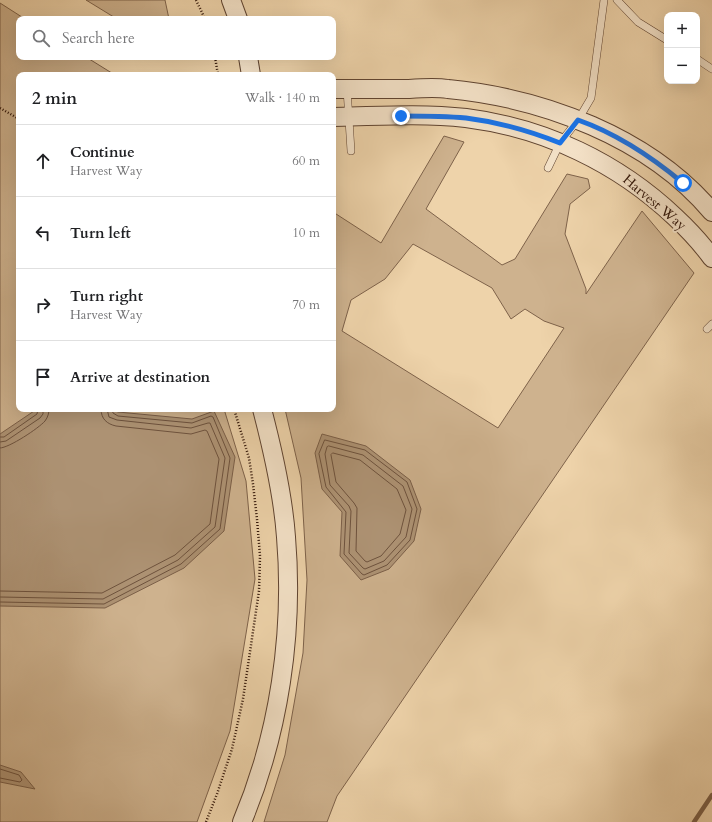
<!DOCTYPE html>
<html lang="en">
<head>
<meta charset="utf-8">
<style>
	:root { --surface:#fff; --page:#f2f2f2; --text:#202124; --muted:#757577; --line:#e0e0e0 }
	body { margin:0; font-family:Cardo,serif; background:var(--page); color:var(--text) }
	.controls { position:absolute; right:12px; top:12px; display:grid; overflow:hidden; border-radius:8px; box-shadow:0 4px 16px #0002 }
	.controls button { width:36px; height:36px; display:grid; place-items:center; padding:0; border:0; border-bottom:1px solid var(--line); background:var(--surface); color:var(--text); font:20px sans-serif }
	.stop { position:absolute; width:12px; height:12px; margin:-9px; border:3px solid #1a73e8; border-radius:50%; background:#fff }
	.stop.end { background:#1a73e8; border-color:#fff; box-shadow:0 1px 4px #0008 }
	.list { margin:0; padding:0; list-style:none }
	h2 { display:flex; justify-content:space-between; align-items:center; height:52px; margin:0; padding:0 16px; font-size:17px }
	h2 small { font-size:13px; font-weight:400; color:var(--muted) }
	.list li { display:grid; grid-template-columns:26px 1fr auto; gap:12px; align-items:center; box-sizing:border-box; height:72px; padding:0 16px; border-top:1px solid var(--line) }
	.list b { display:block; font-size:15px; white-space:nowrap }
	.list p { margin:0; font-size:13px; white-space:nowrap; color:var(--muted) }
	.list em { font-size:13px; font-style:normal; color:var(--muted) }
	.icon { flex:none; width:22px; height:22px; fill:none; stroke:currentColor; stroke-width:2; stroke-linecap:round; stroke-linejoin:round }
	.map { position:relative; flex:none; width:712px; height:822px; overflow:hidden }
	.search { position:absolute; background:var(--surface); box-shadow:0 4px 16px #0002; left:16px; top:16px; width:320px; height:44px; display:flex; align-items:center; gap:10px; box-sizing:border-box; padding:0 14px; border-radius:8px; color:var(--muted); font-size:15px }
	.panel { position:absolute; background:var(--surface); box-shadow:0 4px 16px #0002; left:16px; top:72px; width:320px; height:340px; border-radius:8px }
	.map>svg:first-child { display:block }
</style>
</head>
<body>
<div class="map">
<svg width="712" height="822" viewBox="0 0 712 822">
	<rect width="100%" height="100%" fill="#eed3aa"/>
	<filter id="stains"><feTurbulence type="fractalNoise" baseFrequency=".005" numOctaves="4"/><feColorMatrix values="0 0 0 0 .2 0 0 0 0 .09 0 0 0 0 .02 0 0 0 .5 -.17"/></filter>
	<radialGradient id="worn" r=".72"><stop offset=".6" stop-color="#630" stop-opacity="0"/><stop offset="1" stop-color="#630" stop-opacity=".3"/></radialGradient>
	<path fill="#ceb28e" stroke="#7e624a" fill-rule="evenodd" d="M86,0H165L169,19H117Z
		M0,3L25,19H19V57H86L115,75H19V409H224L246,481L255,579L230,731L197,822H0Z
		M444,136L464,142L426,209L502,265L515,259L567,174L588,179L590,188L570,204L565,234L586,289V294L642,211L694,273L337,796L327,822H264L285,755L303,653L307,580L301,478L285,409H333V212L381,243ZM413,244L492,288L511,319L525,309L544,321L564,328L498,428L342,331L351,300L385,279Z"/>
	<path fill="#ad9273" stroke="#7b5f48" d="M37,409H111L118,412L192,419L214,411L235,457L224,531L184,568L105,608L0,606V434Z
		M322,434L366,446L410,480L421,509L414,541L389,569L361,580L340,556L342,512L322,489L315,453Z
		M0,765L21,772L35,789L0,782Z"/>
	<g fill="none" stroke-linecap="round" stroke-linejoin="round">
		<path stroke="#6e523d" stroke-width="1" d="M0,437H4L37,414L38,409
			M325,440L365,450L407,482L417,509L410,540L387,565L364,575L362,574L344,554L346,512L326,487L319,454Z
			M0,442L6,441L40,418L43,414V409
			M329,446L363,455L403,486L412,509L406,537L384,561L365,569L363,568L349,553L351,511L349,506L330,485L325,454L327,447Z
			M0,448C9,448 39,428 45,421C48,417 49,413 49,409
			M333,453L360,460L397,489L406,510L400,534L381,556L367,562L365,561L356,551L357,508L354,503L336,482L331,455Z
			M0,591L102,593L175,555L210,524L219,459L207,431L205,430L191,434L116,426C107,424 101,419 101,409
			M0,597L103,599L178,560L215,527L225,458L210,423H208L191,428L117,420L109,417L107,409
			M0,602L104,604L181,564L220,529L230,458L213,417L211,416L192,423L118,416L113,413L112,409
			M0,769L19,775L22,780L20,782L0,778"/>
		<path stroke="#7b5f48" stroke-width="4.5" d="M694,822L712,795"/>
		<defs>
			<path id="service" d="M617,0L638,22L667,40
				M697,59L712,69
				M347,89L351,151
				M548,168L560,143L578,120L591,98L604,0
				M707,329L712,324"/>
			<path id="tertiary" d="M231,0L238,19
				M248,57L251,75
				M333,89C358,89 384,89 409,89C422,88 436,87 448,89C543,98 649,137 712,212
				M333,117C376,116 423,113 466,118C545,128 618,163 675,217C689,230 701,243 712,258
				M242,822C279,734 294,633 286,537C283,494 273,451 262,409"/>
		</defs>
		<use href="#service" stroke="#5f4330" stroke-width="8"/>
		<use href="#tertiary" stroke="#5f4330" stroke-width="20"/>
		<path stroke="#2f1307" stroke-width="2.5" stroke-dasharray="1 2" stroke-linecap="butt" d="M196,0L205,19
			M215,57L218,75
			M0,108L19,119
			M206,822L217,794L232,749L243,699L259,591L260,556L257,519L253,484L249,458L234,409"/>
		<use href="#service" stroke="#f4e2c8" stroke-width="7"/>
		<use href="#tertiary" stroke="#f4e2c8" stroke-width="18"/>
	</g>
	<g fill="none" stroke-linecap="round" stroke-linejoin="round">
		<path stroke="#1a73e8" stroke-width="5" d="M401,116C423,116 444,116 466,118C498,122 530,131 560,143L578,120C615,133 653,158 683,183"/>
	</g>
	<g text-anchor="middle" stroke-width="4" stroke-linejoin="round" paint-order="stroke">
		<g font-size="14" fill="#2f1307" stroke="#f4e2c8">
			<text transform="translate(655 202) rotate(40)" y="5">Harvest Way</text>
		</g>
	</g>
	<rect width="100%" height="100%" filter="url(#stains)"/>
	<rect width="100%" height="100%" fill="url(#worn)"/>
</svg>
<div class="controls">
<button>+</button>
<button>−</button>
</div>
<div class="stop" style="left:683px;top:183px"></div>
<div class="stop end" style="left:401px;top:116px"></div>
<div class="search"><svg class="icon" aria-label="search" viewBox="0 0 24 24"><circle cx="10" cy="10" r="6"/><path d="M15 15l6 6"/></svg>Search here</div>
<section class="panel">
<h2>2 min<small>Walk · 140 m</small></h2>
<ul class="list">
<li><svg class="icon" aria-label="ahead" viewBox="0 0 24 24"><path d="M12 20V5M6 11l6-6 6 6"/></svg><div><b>Continue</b><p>Harvest Way</p></div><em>60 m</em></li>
<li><svg class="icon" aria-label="left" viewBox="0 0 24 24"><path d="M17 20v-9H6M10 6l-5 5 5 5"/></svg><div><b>Turn left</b></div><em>10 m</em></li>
<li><svg class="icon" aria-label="right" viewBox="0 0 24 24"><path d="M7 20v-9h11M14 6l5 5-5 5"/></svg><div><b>Turn right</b><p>Harvest Way</p></div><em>70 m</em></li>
<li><svg class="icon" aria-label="arrive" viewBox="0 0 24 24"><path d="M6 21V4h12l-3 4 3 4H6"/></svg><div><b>Arrive at destination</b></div></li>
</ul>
</section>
</div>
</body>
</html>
